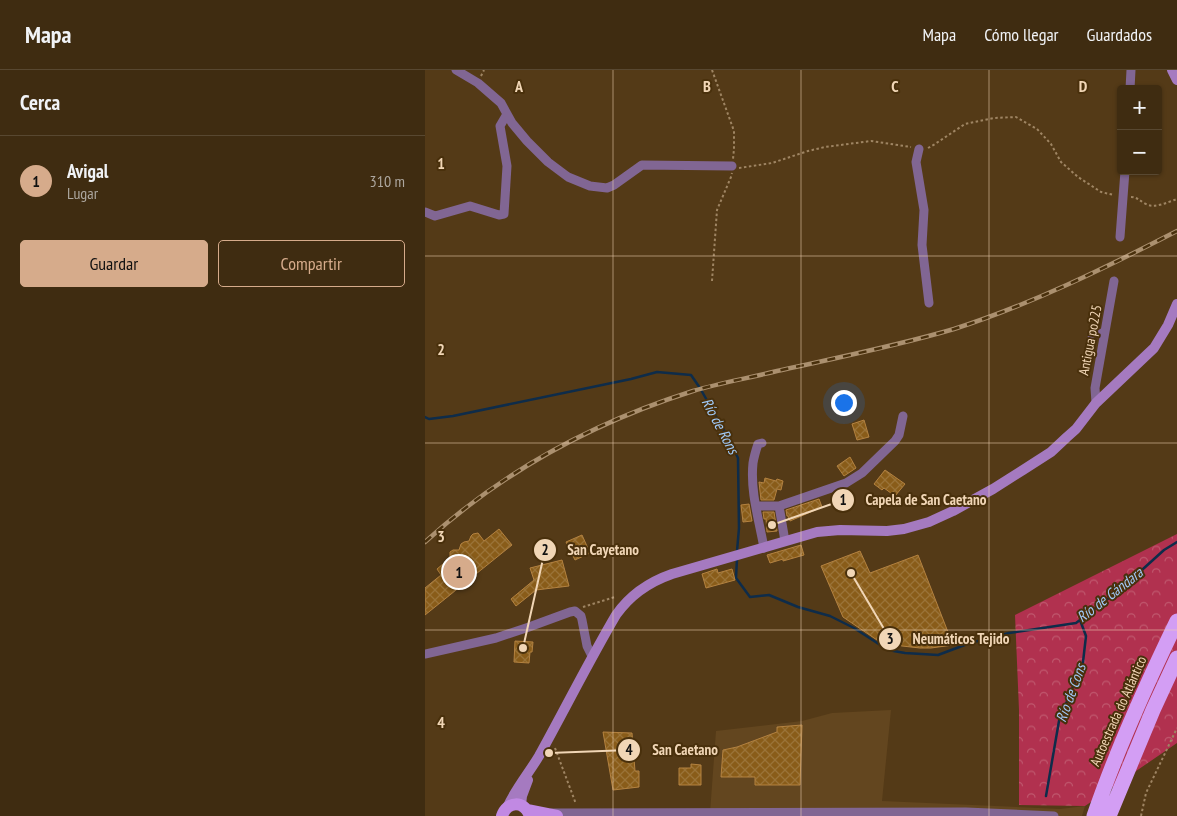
<!DOCTYPE html>
<html lang="es">
<head>
<meta charset="utf-8">
<style>
	:root { --surface:#3f2c11; --page:#46341a; --text:#f1f3f6; --muted:#ada79f; --line:#584831; --accent:#d6ab8b }
	body { margin:0; font-family:"PT Sans Narrow",sans-serif; background:var(--page); color:var(--text) }
	.controls { position:absolute; right:15px; top:15px; display:grid; overflow:hidden; border-radius:5px; box-shadow:0 1px 4px #0004 }
	.controls button { width:45px; height:45px; display:grid; place-items:center; padding:0; border:0; border-bottom:1px solid var(--line); background:var(--surface); color:var(--text); font:25px sans-serif }
	.you { position:absolute; left:418px; top:332px; width:18px; height:18px; margin:-12px; border:4px solid #fff; border-radius:50%; background:#1a73e8; box-shadow:0 0 0 8px #1a73e833 }
	.badge { display:grid; place-items:center; width:32px; height:32px; border-radius:50%; background:var(--accent); color:#111; font-size:16px; font-weight:700 }
	.pin { position:absolute; translate:-50% -50%; border:2px solid #fff; box-shadow:0 1px 5px #0006 }
	.list { margin:0; padding:0; list-style:none }
	h2 { display:flex; justify-content:space-between; align-items:center; height:65px; margin:0; padding:0 20px; font-size:21px }
	h2 small { font-size:16px; font-weight:400; color:var(--muted) }
	.list li { display:grid; grid-template-columns:32px 1fr auto; gap:15px; align-items:center; box-sizing:border-box; height:90px; padding:0 20px; border-top:1px solid var(--line) }
	.list b { display:block; font-size:19px; white-space:nowrap }
	.list p { margin:0; font-size:16px; white-space:nowrap; color:var(--muted) }
	.list em { font-size:16px; font-style:normal; color:var(--muted) }
	.actions { display:flex; gap:10px; padding:15px 20px }
	.actions a { flex:1; padding:11px 0; border:1px solid var(--accent); border-radius:5px; text-align:center; font-size:18px; color:var(--accent) }
	.actions .main { background:var(--accent); color:#111 }
	.map { position:relative; flex:none; width:752px; height:746px; overflow:hidden }
	header { display:flex; align-items:center; gap:30px; box-sizing:border-box; height:70px; padding:0 25px; background:var(--surface); border-bottom:1px solid var(--line) }
	header strong { font-size:24px }
	nav { display:flex; gap:28px; margin-inline-start:auto; font-size:18px }
	main { display:flex }
	aside { flex:1; background:var(--surface) }
	.map>svg:first-child { display:block }
</style>
</head>
<body>
<header>
<strong>Mapa</strong>
<nav><a>Mapa</a><a>Cómo llegar</a><a>Guardados</a></nav>
</header>
<main>
<aside>
<h2>Cerca<small></small></h2>
<ul class="list">
<li><span class="badge">1</span><div><b>Avigal</b><p>Lugar</p></div><em>310 m</em></li>
</ul>
<div class="actions"><a class="main">Guardar</a><a>Compartir</a></div>
</aside>
<div class="map">
<svg width="752" height="746" viewBox="0 0 752 746">
	<defs>
		<pattern id="forest-crowns" width="20" height="18" patternUnits="userSpaceOnUse" patternTransform="scale(1.25)"><rect width="20" height="18" fill="#b1314f"/><path d="M2 6a3 3 0 1 1 6 0M12 15a3 3 0 1 1 6 0" fill="none" stroke="#c0586e"/></pattern>
		<pattern id="building-cross-hatch" width="8" height="8" patternUnits="userSpaceOnUse" patternTransform="scale(1.25)"><rect width="8" height="8" fill="#895c19"/><path d="M0 0l8 8M0 8l8-8" fill="none" stroke="#9a7338"/></pattern>
	</defs>
	<rect width="100%" height="100%" fill="#543a17"/>
	<path fill="#63461f" d="M466,640L457,731L635,739L660,736L657,746H243L285,743L291,661L377,651L407,643Z"/>
	<path fill="url(#forest-crowns)" d="M752,464V673L660,736L594,735V640L590,545Z"/>
	<g fill="none" stroke-linecap="round" stroke-linejoin="round">
		<path stroke="#0e2c4a" stroke-width="2.5" d="M0,347L4,349L28,346L206,309L232,302L266,305L275,318L301,364L313,388L314,458L312,481
			M312,489L311,508L325,527L344,525L373,537L405,546L429,558L463,580L480,583L513,585L545,573L584,563L651,553L697,518L739,480L752,472
			M621,726L634,651L658,592L661,566L655,550"/>
	</g>
	<path fill="url(#building-cross-hatch)" stroke="#b48240" d="M439,350L444,367L432,370L427,354Z
		M425,387L431,398L419,406L412,396Z
		M460,400L480,414L470,426L459,418L457,420L449,414Z
		M340,408L351,411L352,409L358,411L356,420L352,419L349,430H336L334,412L339,413Z
		M394,429L397,437L365,451L363,446H362L361,440Z
		M324,434L327,451L318,452L316,435Z
		M338,442H349L352,461L342,462L341,449H339Z
		M74,459L87,475L0,545V518L16,505L12,499L25,488V482L28,480H34L36,474L39,472L44,471L46,466L48,464L53,463L59,471Z
		M157,465L165,483L150,490L141,472Z
		M376,475L379,485L358,491V489L345,493L342,485Z
		M435,481L445,503L493,485L528,575L506,578H495L477,576L452,570L418,547L396,496Z
		M137,490L144,516L111,520L91,536L86,529L109,510L105,498Z
		M292,499L293,503L307,499L310,510L281,518L277,504Z
		M90,571L108,572L107,582H105L104,593L89,592Z
		M377,655L375,715H330V707H296L298,680L312,677L352,662V657Z
		M178,662L207,663L210,701H214V717L188,720Z
		M266,694L276,695V715H254V698H266Z"/>
	<g fill="none" stroke-linecap="round" stroke-linejoin="round">
		<path stroke="#9f8563" stroke-width="2" stroke-dasharray="2.5 2.5" stroke-linecap="butt" d="M287,0L309,61V79L308,89
			M56,6L59,0
			M503,78L510,74L540,54L569,48L591,47L612,59L626,74L636,92L653,107L676,122L689,125
			M314,98L347,93L383,81L400,77L446,71L486,77
			M706,127C712,127 715,131 721,134C729,139 743,132 752,129
			M287,211L292,140L306,107L307,103
			M158,537L190,527
			M130,678L151,734
			M716,746L721,723L752,658"/>
		<path stroke="#816693" stroke-width="4.5" d="M665,267L680,259"/>
		<path stroke="#816693" stroke-width="9" d="M31,0L53,13L76,33L87,53L102,71L123,92L143,107L165,116L182,118L189,115L217,95L307,96
			M705,19L706,0
			M494,79L491,92L499,140L497,175L504,233
			M0,142L10,146L45,136L74,145L79,144L82,96L75,56L82,44
			M695,167L700,101
			M671,333L670,318L689,211
			M337,373L333,374C331,380 329,387 328,393C325,421 334,450 339,478
			M331,436H354L421,413L437,403L470,371L474,365L478,346
			M354,436L360,471
			M0,584L71,568L104,557L145,542L150,541L156,546L157,550L162,576L167,586
			M127,743L541,742L629,746"/>
		<path stroke="#a57ac0" stroke-width="10" d="M747,0L752,10
			M96,735L97,726L103,710
			M82,738C90,719 104,703 114,686C140,639 164,591 191,545C205,525 224,512 247,504L392,462L415,460L462,461L479,459L504,452L528,441L568,419L598,400L626,382L642,367L651,359L671,333L729,278L743,255L752,234"/>
		<path stroke="#c189e3" stroke-width="12" d="M102,740L132,746
			M77,746C82,731 99,730 105,746"/>
		<path stroke="#d39ef4" stroke-width="15" d="M669,746C692,679 721,615 752,551
			M684,746L728,640L752,588"/>
		<defs>
			<path id="rail" d="M0,472C78,401 167,353 268,321C295,313 324,308 352,301C411,288 471,276 529,259C607,234 680,198 752,161"/>
		</defs>
		<use href="#rail" stroke="#ab906f" stroke-width="4.5"/>
		<use href="#rail" stroke="#49300c" stroke-width="2.5" stroke-dasharray="8" stroke-linecap="butt"/>
	</g>
	<path fill="none" stroke="#f1d6b6" stroke-width="1" stroke-opacity="0.55" d="M188,0V746M376,0V746M564,0V746M0,186H752M0,373H752M0,560H752"/>
	<g text-anchor="middle" stroke-width="4" stroke-linejoin="round" paint-order="stroke">
		<g font-size="14" fill="#f1d6b6" stroke="#49300c">
			<text transform="translate(665 270) rotate(-79)" y="5">Antigua po225</text>
			<text transform="translate(693 641) rotate(-66)" y="5">Autoestrada do Atlántico</text>
		</g>
		<g font-size="15" font-style="italic" fill="#a1caf8" stroke="#49300c">
			<text transform="translate(295 356) rotate(62)" y="5">Río de Rons</text>
			<text transform="translate(685 525) rotate(-38)" y="5">Río de Gándara</text>
			<text transform="translate(646 623) rotate(-70)" y="5">Río de Cons</text>
		</g>
	</g>
	<g font-size="16" text-anchor="middle" font-weight="bold" fill="#f1d6b6" stroke="#49300c" stroke-width="4" stroke-linejoin="round" paint-order="stroke">
		<text x="94" y="22">A</text>
		<text x="282" y="22">B</text>
		<text x="470" y="22">C</text>
		<text x="658" y="22">D</text>
		<text x="16" y="99">1</text>
		<text x="16" y="285">2</text>
		<text x="16" y="472">3</text>
		<text x="16" y="658">4</text>
	</g>
	<path fill="none" stroke="#f1d6b6" stroke-width="2" d="M347 455L418 430M98 578L120 480M426 503L465 569M124 683L204 680"/>
	<g fill="#f1d6b6" stroke="#49300c" stroke-width="2">
		<circle cx="347" cy="455" r="5"/>
		<circle cx="98" cy="578" r="5"/>
		<circle cx="426" cy="503" r="5"/>
		<circle cx="124" cy="683" r="5"/>
		<circle cx="418" cy="430" r="12"/>
		<circle cx="120" cy="480" r="12"/>
		<circle cx="465" cy="569" r="12"/>
		<circle cx="204" cy="680" r="12"/>
	</g>
	<g font-size="15" text-anchor="middle" font-weight="bold" fill="#111">
		<text x="418" y="435">1</text>
		<text x="120" y="485">2</text>
		<text x="465" y="574">3</text>
		<text x="204" y="685">4</text>
	</g>
	<g font-size="15" text-anchor="middle" font-weight="bold" fill="#f1d6b6" stroke="#49300c" stroke-width="4" stroke-linejoin="round" paint-order="stroke">
		<text x="501" y="435">Capela de San Caetano</text>
		<text x="178" y="485">San Cayetano</text>
		<text x="536" y="574">Neumáticos Tejido</text>
		<text x="260" y="685">San Caetano</text>
	</g>
</svg>
<div class="controls">
<button>+</button>
<button>−</button>
</div>
<div class="you"></div>
<div class="pin badge" style="left:34px;top:502px">1</div>
</div>
</main>
</body>
</html>
